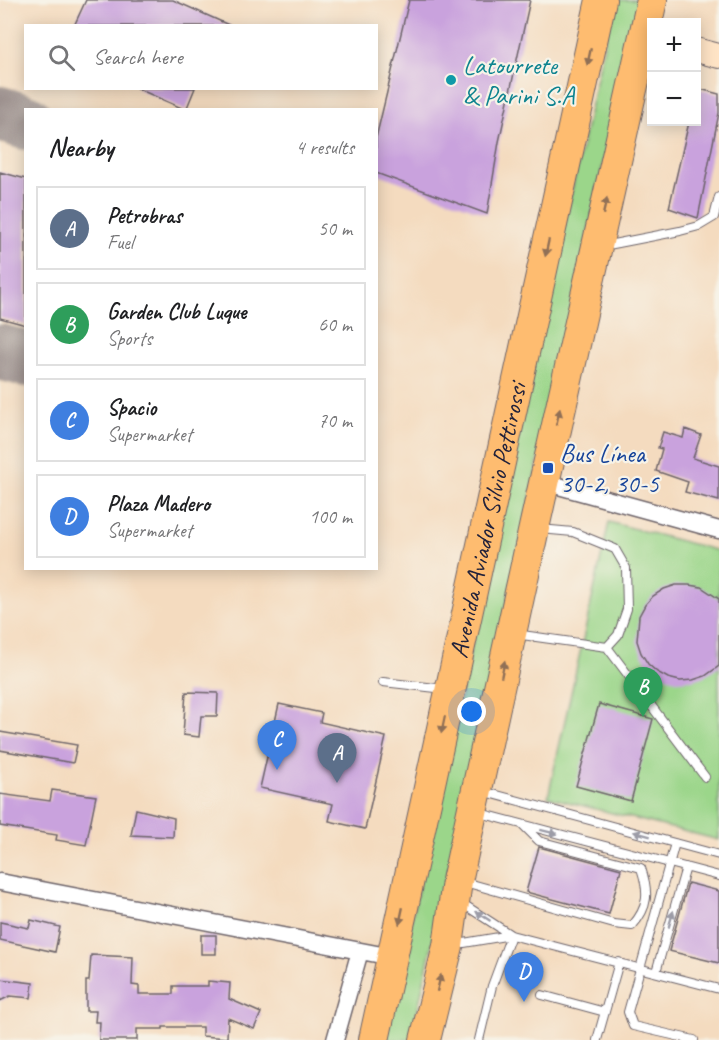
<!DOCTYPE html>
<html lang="en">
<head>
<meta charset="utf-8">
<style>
	:root { --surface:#fff; --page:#f6f6f6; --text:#202124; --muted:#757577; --line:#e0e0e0; --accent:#d1495b }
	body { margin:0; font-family:Caveat,sans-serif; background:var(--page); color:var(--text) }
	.controls { position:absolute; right:18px; top:18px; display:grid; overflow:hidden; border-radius:0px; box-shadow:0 3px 15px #0003 }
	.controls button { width:54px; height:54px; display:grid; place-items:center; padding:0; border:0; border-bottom:2px solid var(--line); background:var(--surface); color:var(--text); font:30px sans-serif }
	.you { position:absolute; left:472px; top:712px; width:21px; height:21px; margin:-15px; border:4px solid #fff; border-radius:50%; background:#1a73e8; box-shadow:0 0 0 9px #1a73e833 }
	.badge { display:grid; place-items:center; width:39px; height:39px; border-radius:50%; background:var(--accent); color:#fff; font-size:20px; font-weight:700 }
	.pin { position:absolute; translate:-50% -50px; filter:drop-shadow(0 2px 3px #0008) }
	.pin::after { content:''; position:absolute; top:32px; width:21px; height:18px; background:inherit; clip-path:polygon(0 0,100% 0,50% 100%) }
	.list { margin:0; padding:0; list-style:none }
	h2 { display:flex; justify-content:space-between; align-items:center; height:78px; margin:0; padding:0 24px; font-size:26px }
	h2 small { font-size:20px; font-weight:400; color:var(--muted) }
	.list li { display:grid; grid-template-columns:39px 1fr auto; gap:18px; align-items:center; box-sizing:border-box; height:84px; margin:0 12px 12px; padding:0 12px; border:2px solid var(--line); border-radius:0px }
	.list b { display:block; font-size:22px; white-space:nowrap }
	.list p { margin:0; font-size:20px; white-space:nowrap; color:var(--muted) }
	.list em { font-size:20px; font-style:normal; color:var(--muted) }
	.icon { flex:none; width:33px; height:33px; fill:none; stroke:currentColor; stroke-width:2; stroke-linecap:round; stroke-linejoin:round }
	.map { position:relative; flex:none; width:719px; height:1040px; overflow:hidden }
	.search { position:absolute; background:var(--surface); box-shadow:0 3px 15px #0003; left:24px; top:24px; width:354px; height:66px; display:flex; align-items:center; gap:15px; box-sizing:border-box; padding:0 21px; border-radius:0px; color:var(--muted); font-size:22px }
	.panel { position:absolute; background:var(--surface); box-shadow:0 3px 15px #0003; left:24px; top:108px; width:354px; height:462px; border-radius:0px }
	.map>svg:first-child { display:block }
</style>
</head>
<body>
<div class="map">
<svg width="719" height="1040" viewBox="0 0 719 1040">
	<rect width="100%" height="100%" fill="#f7f3e8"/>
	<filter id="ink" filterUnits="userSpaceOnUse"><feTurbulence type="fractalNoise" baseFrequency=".0167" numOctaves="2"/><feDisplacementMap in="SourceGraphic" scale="12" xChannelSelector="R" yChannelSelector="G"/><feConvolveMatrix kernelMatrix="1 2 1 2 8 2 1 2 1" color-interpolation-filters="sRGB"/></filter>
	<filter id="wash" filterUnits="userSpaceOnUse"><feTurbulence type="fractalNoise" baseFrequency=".008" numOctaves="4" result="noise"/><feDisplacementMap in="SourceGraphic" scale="24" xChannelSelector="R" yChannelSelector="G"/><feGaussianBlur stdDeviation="1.35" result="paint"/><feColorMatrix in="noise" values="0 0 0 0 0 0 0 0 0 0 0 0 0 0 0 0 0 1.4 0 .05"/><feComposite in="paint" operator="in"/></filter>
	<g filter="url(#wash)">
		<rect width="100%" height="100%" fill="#f4dbbf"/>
		<path fill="#9bd68a" stroke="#5e7c62" stroke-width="1.5" d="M614,0H639L411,1040H385Z
			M609,522L719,551V840L548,797Z"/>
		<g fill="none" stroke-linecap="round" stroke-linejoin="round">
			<path stroke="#8b7e7d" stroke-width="56" d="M0,114L26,122
				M0,352L26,359"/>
		</g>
		<g id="blocks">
			<path fill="#c9a2dd" d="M86,0H173L231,26H74Z
				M409,0H530L499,142L487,214L376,173V138Z
				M136,88H195L186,110Z
				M696,88L719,94V113L698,218L669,208L689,122H696Z
				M0,172L26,179V325L0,318Z
				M685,429L701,435L693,458L719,466V501L685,492L688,482L656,471L662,449L658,448L663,432L683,438Z
				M676,585H689L701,587L719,599V666L705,676L693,680L680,681L668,678L657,672L648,664L641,653L637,641L639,616L645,605L653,596L664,589Z
				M186,692L218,693L217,716H201L199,737L183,735Z
				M279,704L322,713L320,722L386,737L365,829L329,821L333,804L260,788Z
				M599,704L653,719L631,801L576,786Z
				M0,732L77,745L73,763L0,750Z
				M52,790L96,796L86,845L56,840L57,835L0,826V794L50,801Z
				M136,809L174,818L173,837L131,835Z
				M539,847L621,869L609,914L526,892Z
				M688,883L719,891V963L669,951Z
				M31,920L60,927L55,952L0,940V922L29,928Z
				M201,935H216V954H201Z
				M91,955L133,957L132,985L139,986V994H173V986H208V981L230,983L229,999L261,1013L254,1029L228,1018L227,1038L202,1036V1027H163V1029H137V1040H99L100,1022H95L96,1011H86V981H89Z
				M0,979L33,983L31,998L10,996L0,1001Z"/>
		</g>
	</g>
	<g filter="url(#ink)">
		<use href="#blocks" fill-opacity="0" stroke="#6c6369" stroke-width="1.5"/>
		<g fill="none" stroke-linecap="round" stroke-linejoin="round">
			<defs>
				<path id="lane" d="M603,246L680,231L699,226L714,217L719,197
					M515,634L607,647L618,635L627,609L626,568L615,549L573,532L540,529
					M607,647L705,777
					M383,682L445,689
					M482,791L719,855
					M476,812L719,876
					M675,843L628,1012L633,1026L694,1040
					M461,881L614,924L632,926C649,907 649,892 641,868L539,841L523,825
					M460,902L511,935L719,989
					M452,945L511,935
					M656,972L686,867
					M542,995L605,1012
					M479,1040L492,986L511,935
					M597,1040L619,962"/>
				<path id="street" d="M544,482L719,530
					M0,882L392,957
					M335,1040L360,951"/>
				<path id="secondary" d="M696,50L719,56"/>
				<g id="highway">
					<path id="s1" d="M374,1040L601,0"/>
					<path d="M425,1040L448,946L457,881L534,528L652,0"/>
				</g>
			</defs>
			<use href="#lane" stroke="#6c6369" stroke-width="10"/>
			<use href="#street" stroke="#6c6369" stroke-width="19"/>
			<use href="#secondary" stroke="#6c6369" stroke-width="26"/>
			<use href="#highway" stroke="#6c6369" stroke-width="32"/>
			<use href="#lane" stroke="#fff" stroke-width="8"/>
			<use href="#street" stroke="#fff" stroke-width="16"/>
			<use href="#secondary" stroke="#ffe4c6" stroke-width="24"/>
			<use href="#highway" stroke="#febc70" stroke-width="30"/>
		</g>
		<defs><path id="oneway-solid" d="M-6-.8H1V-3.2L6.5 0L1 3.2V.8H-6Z" transform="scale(1.5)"/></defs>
		<g fill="#906f56">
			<use href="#oneway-solid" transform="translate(589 57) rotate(102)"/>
			<use href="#oneway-solid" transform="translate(605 206) rotate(-77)"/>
			<use href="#oneway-solid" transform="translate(547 248) rotate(102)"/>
			<use href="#oneway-solid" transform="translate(558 417) rotate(-77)"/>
			<use href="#oneway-solid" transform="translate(503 669) rotate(-78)"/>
			<use href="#oneway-solid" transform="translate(443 725) rotate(102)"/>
			<use href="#oneway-solid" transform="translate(401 916) rotate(102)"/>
			<use href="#oneway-solid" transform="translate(439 983) rotate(-77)"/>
		</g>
		<g fill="#9c9ca7">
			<use href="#oneway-solid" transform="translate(549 832) rotate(14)"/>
			<use href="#oneway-solid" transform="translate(642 834) rotate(-165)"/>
			<use href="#oneway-solid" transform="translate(483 916) rotate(-147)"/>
			<use href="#oneway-solid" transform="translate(671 919) rotate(-74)"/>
		</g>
	</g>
	<circle fill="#0f9aa8" stroke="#f7f3e8" stroke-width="2" cx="451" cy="80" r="6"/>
	<rect fill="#1a4fb4" stroke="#f7f3e8" stroke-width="2" x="542" y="462" width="12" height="12" rx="3"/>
	<g text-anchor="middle" stroke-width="4.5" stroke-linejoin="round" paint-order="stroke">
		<g font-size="26" fill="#0d838f" stroke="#f7f3e8" text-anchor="start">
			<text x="463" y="74">Latourrete<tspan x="463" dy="30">&amp; Parini S.A</tspan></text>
		</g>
		<g font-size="26" fill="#164399" stroke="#f7f3e8" text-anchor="start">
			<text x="560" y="462">Bus Línea<tspan x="560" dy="30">30-2, 30-5</tspan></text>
		</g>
		<g font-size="26" fill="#22223b" stroke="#f7f3e8">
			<text dy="9" stroke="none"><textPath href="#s1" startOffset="532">Avenida Aviador Silvio Pettirossi</textPath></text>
		</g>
	</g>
</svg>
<div class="controls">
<button>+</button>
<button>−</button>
</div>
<div class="you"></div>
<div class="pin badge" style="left:337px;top:783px;background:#5c6f8a">A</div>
<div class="pin badge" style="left:643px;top:717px;background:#2e9e5b">B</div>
<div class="pin badge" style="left:277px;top:770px;background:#3f7fe0">C</div>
<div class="pin badge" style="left:524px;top:1002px;background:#3f7fe0">D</div>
<div class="search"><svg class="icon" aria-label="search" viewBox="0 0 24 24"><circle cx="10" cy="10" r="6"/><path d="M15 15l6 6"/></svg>Search here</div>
<section class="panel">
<h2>Nearby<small>4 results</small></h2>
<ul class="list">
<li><span class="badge" style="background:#5c6f8a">A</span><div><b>Petrobras</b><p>Fuel</p></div><em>50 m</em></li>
<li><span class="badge" style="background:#2e9e5b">B</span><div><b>Garden Club Luque</b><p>Sports</p></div><em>60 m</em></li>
<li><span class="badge" style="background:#3f7fe0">C</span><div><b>Spacio</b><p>Supermarket</p></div><em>70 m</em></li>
<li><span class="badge" style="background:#3f7fe0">D</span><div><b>Plaza Madero</b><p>Supermarket</p></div><em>100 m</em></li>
</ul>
</section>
</div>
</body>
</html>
